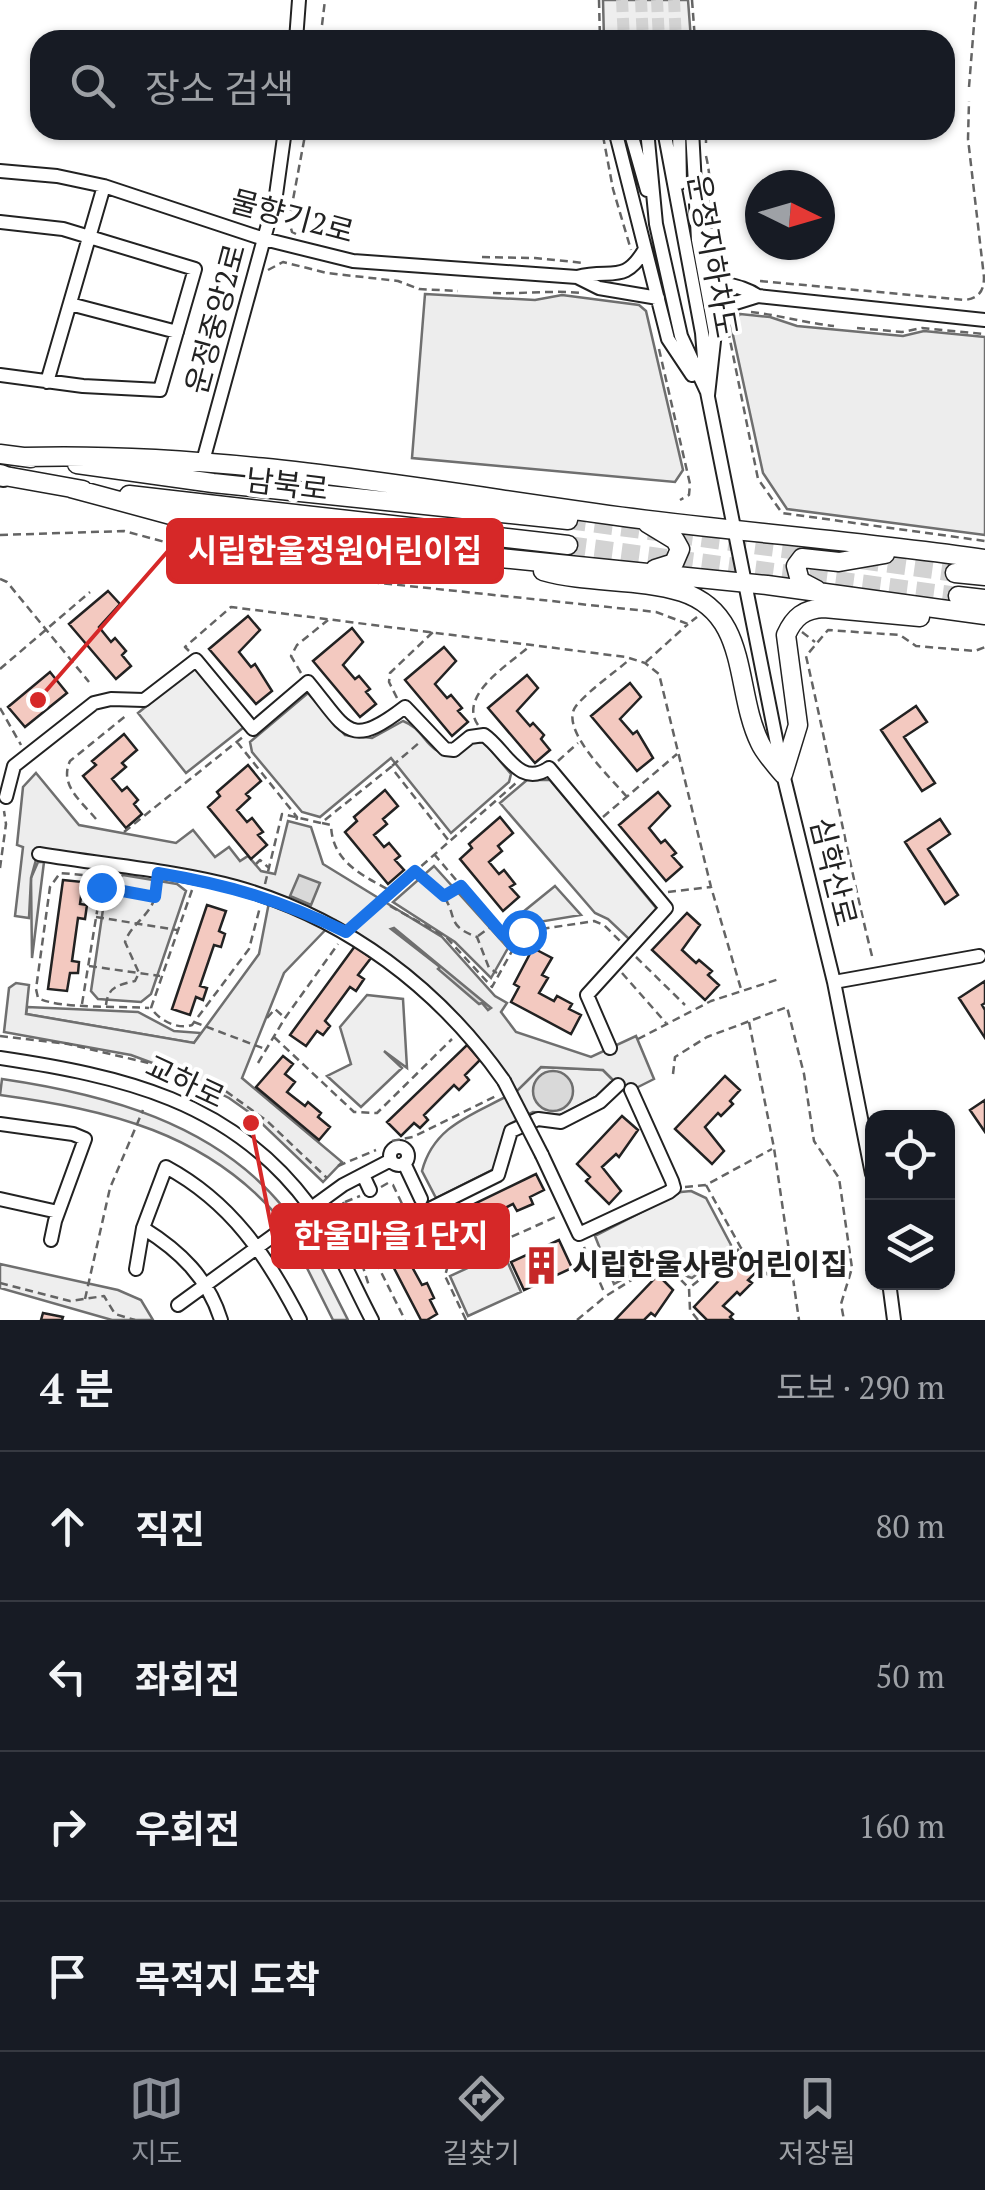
<!DOCTYPE html>
<html lang="ko">
<head>
<meta charset="utf-8">
<style>
	:root { --surface:#171b24; --page:#242831; --text:#f1f3f6; --muted:#9ea1a6; --line:#363941; --accent:#8c9099 }
	body { margin:0; font-family:"PT Serif","Noto Sans KR",serif; background:var(--page); color:var(--text) }
	.controls { position:absolute; right:30px; bottom:30px; display:grid; overflow:hidden; border-radius:20px; box-shadow:0 2px 8px #0004 }
	.controls button { width:90px; height:90px; display:grid; place-items:center; padding:0; border:0; border-bottom:2px solid var(--line); background:var(--surface); color:var(--text); font:50px sans-serif }
	.compass { position:absolute; left:745px; top:170px; width:90px; height:90px; border-radius:50%; background:var(--surface); box-shadow:0 2px 8px #0004; rotate:95deg }
	.stop { position:absolute; width:30px; height:30px; margin:-22px; border:8px solid #1a73e8; border-radius:50%; background:#fff }
	.stop.end { background:#1a73e8; border-color:#fff; box-shadow:0 2px 10px #0008 }
	.list { margin:0; padding:0; list-style:none }
	h2 { display:flex; justify-content:space-between; align-items:center; height:130px; margin:0; padding:0 40px; font-size:42px }
	h2 small { font-size:32px; font-weight:400; color:var(--muted) }
	.list li { display:grid; grid-template-columns:65px 1fr auto; gap:30px; align-items:center; box-sizing:border-box; height:150px; padding:0 40px; border-top:2px solid var(--line) }
	.list b { display:block; font-size:38px; white-space:nowrap }
	.list em { font-size:32px; font-style:normal; color:var(--muted) }
	.icon { flex:none; width:55px; height:55px; fill:none; stroke:currentColor; stroke-width:2; stroke-linecap:round; stroke-linejoin:round }
	.map { position:relative; flex:none; width:985px; height:1320px; overflow:hidden }
	.search { position:absolute; background:var(--surface); box-shadow:0 2px 8px #0004; left:30px; right:30px; top:30px; height:110px; display:flex; align-items:center; gap:25px; box-sizing:border-box; padding:0 35px; border-radius:30px; color:var(--muted); font-size:38px }
	.sheet { height:730px; background:var(--surface) }
	nav { display:flex; justify-content:space-around; align-items:center; box-sizing:border-box; height:140px; border-top:2px solid var(--line); background:var(--surface); font-size:28px; color:var(--muted) }
	nav a { display:grid; justify-items:center; gap:5px }
	nav .on { color:var(--accent) }
	.map>svg:first-child { display:block }
</style>
</head>
<body>
<div class="map">
<svg width="985" height="1320" viewBox="0 0 985 1320">
	<rect width="100%" height="100%" fill="#fff"/>
	<path fill="#eee" stroke="#6f6f6f" stroke-width="2.5" d="M603,0H688L691,40H604Z
		M196,666L244,727L186,773L138,713Z
		M308,693L345,735L372,738L403,721C427,730 424,754 456,756L474,742L485,743L511,774L509,782L451,833L391,758L320,817L302,812L252,752L250,742Z
		M527,780H550L657,909L629,939L608,919L595,913L500,803Z
		M38,862H44L32,958L31,878Z
		M434,866L508,948L491,978L455,942L393,902Z
		M123,875L177,884L186,891L151,994L141,1002L98,999L91,991L106,889L110,881Z
		M555,886L581,915L533,923L523,912Z
		M367,995L403,999L407,1068L384,1051L402,1068L361,1107L327,1076L351,1064L340,1027Z
		M27,1007L138,1012L174,1031L201,1033L194,1043L26,1014Z
		M541,1067L603,1070L613,1080L597,1096L560,1115L533,1112L506,1126L494,1169L436,1198L422,1171C434,1125 473,1115 511,1094C522,1088 531,1076 541,1067Z
		M2,1079C105,1094 214,1123 283,1207L280,1219C206,1132 108,1110 0,1095Z
		M691,1191L706,1198L731,1245L729,1249L692,1278C679,1276 678,1260 666,1256L614,1284L595,1236L681,1192Z
		M292,1238L308,1241L348,1320H333Z
		M503,1252L521,1292L468,1316L450,1276Z
		M0,1264L118,1290L141,1300L153,1320H112L0,1288Z"/>
	<path fill="#ededed" stroke="#6f6f6f" stroke-width="2.5" d="M425,294L535,300L562,295L639,305L646,311L683,470L675,482L412,458Z
		M740,314L770,317L797,326L903,336L924,331L985,337V535L787,509L763,473L731,326Z
		M36,773L79,825L176,843L193,830L215,857L229,847L240,861L248,856L261,871L275,874L288,821L311,827L323,864L442,937L495,996L507,1003L501,1012L516,1032L591,1057L636,1036L654,1079L626,1093L603,1070L541,1067L516,1092L390,957L335,920L284,973L242,1078L342,1162L323,1182L253,1115L229,1098L174,1071L131,1055L4,1032L9,988L16,983L29,985L26,1014L194,1043L259,954L271,892L199,874L39,849L31,878L29,918L15,916L23,847L17,845L23,787Z"/>
	<path fill="#d9d9d9" stroke="#6f6f6f" stroke-width="2.5" d="M299,875L320,883L311,905L290,896Z
		M394,928L491,1008L488,1010L482,1003L479,1004L438,969L440,967L391,929Z
		M533 1091a20 20 0 1 1 40 0a20 20 0 1 1-40 0Z"/>
	<path fill="#f3c9c0" stroke="#222" stroke-width="2.5" d="M108,591L120,604L99,627L111,642L115,638L126,651L122,655L131,666L116,679L69,624Z
		M248,616L260,630L239,652L251,667L255,664L272,691L256,704L209,649Z
		M352,628L363,642L343,665L355,679L359,676L370,689L366,692L376,704L360,717L313,661Z
		M444,647L456,661L435,684L447,698L451,695L462,708L458,711L468,722L452,736L405,680Z
		M50,672L67,693L25,727L8,707Z
		M527,675L538,688L517,711L530,726L533,723L544,735L541,739L550,750L535,763L488,708Z
		M630,683L641,697L620,719L633,734L637,731L653,758L637,771L591,716Z
		M916,706L927,722L904,737L935,783L922,791L881,730Z
		M124,734L137,750L122,763L126,767L112,779L122,791L127,787L138,800L134,804L142,814L126,828L83,776L96,765L92,761Z
		M248,765L261,781L246,794L250,798L237,810L247,822L252,818L263,832L258,835L267,845L251,859L208,807L220,796L217,792Z
		M385,790L398,806L383,819L387,824L374,835L384,847L389,843L400,856L395,860L404,870L388,884L345,832L357,821L354,817Z
		M658,792L670,806L649,828L661,843L665,840L676,853L672,856L682,867L666,881L619,825Z
		M500,817L513,833L498,846L502,851L489,862L499,874L504,870L515,884L510,887L519,897L503,911L460,859L472,848L469,844Z
		M940,819L950,834L928,849L958,895L945,904L905,842Z
		M63,880L83,882L80,904L87,905L85,919L78,918L72,961L79,962L78,973H70L67,991L48,989Z
		M207,905L226,911L219,931L225,934L221,947L214,945L200,986L207,988L203,1000L196,997L190,1015L172,1009Z
		M687,913L700,925L682,950L696,963L699,960L712,971L708,975L719,985L705,1000L652,950Z
		M355,946L371,958L358,975L364,979L356,991L350,987L325,1021L330,1026L323,1035L317,1031L306,1046L290,1035Z
		M533,948L552,958L542,975L548,978L539,993L554,1001L557,996L572,1004L569,1009L581,1015L571,1034L511,1002L519,987L514,984Z
		M985,981V1003L982,1005L985,1010V1038L959,998Z
		M467,1045L480,1060L465,1075L469,1080L459,1090L454,1085L424,1115L428,1120L420,1128L414,1123L401,1136L387,1122Z
		M283,1056L293,1064L285,1074L295,1082L287,1092L305,1106L308,1102L321,1113L318,1117L330,1127L319,1140L256,1087Z
		M725,1076L740,1090L730,1101L733,1104L721,1116L718,1113L705,1127L724,1151L712,1164L675,1129Z
		M985,1100V1132L970,1110Z
		M622,1116L638,1130L619,1157L616,1154L602,1167L621,1191L609,1204L586,1181L590,1177L577,1164Z
		M536,1174L544,1190L530,1197L533,1204L517,1211L513,1204L481,1220L484,1227L474,1231L471,1225L454,1233L447,1217Z
		M420,1230L427,1242L416,1248L422,1259L411,1265L422,1285L427,1283L434,1298L430,1300L437,1314L427,1320H421L384,1249Z
		M559,1240L572,1268L524,1290L511,1262Z
		M743,1255L759,1269L748,1280L752,1283L740,1295L737,1292L723,1306L733,1314L730,1317L733,1320H707L694,1307Z
		M658,1275L673,1290L655,1316L651,1313L644,1320H615Z
		M43,1313L63,1317L62,1320H41Z"/>
	<g fill="none" stroke-linecap="round" stroke-linejoin="round">
		<path stroke="#d3d3d3" stroke-width="12" stroke-dasharray="12 6" stroke-linecap="butt" d="M622,0L624,40
			M641,0L643,40
			M657,0L659,40
			M674,0L676,40"/>
		<path stroke="#d3d3d3" stroke-width="18" stroke-dasharray="18 9" stroke-linecap="butt" d="M568,520L820,554
			M568,545L958,596
			M861,560L955,573"/>
		<defs>
			<path id="minor" d="M296,40L299,0
				M615,130L668,339L692,375
				M630,130L647,190
				M647,130L656,224L681,336L707,392L783,774L834,982L872,1174
				M664,130L702,333L705,370
				M679,130L680,183
				M692,130L698,240L715,332L708,395
				M0,171L57,176L104,186L264,239L353,261L577,277
				M0,222L63,229L195,269L160,390L83,386L0,375
				M645,249C624,285 612,268 577,277L599,288L658,298
				M706,278C724,285 742,285 758,296L729,305L713,317
				M758,296L985,320
				M70,304L177,332
				M47,382L104,186
				M203,461L276,195L285,130
				M6,797L14,766L94,703L111,699L144,700L196,660L253,729L308,682C347,729 348,751 405,707L445,749L454,750L470,737L484,735C505,749 519,789 549,768L666,908L587,995L610,1048
				M39,854C104,865 173,870 236,887C346,918 439,988 504,1081
				M834,982L979,956
				M0,1058C121,1076 231,1100 309,1205C335,1240 352,1282 372,1320
				M0,1124L73,1134L85,1139L55,1221L51,1240
				M390 1156a9 9 0 1 1 18 0a9 9 0 1 1-18 0Z
				M542,1155L579,1234L669,1192L674,1188L672,1181L631,1090
				M404,1163L421,1199
				M363,1175L370,1190
				M0,1199L58,1212
				M143,1228C180,1251 208,1278 221,1320
				M365,1241L498,1175L511,1131L538,1119L561,1122L600,1102L618,1085
				M136,1269L143,1228L166,1167C231,1202 267,1256 300,1320
				M889,1282L894,1320
				M178,1305L343,1185L391,1160"/>
			<path id="major" d="M0,454L31,458
				M23,457C227,451 430,491 632,518C749,533 868,542 985,559
				M77,464L213,483L568,520
				M0,475L83,490
				M71,488L171,515L500,558L767,585L985,615
				M129,495L568,545
				M647,523L675,540L680,549L674,563L655,569
				M543,571C588,584 638,578 682,592C750,614 734,690 760,743C765,754 775,764 783,774
				M955,573L985,576
				M817,590L800,581L796,566L802,558L839,562L885,554
				M958,596L985,599
				M783,774L798,725L786,635C794,617 804,609 824,608L920,617"/>
			<path id="highway" d="M0,475L3,476"/>
		</defs>
		<use href="#minor" stroke="#222" stroke-width="16"/>
		<use href="#major" stroke="#222" stroke-width="21"/>
		<use href="#highway" stroke="#222" stroke-width="24"/>
		<path stroke="#646464" stroke-width="2.5" stroke-dasharray="8 5" stroke-linecap="butt" d="M599,0L600,40
			M692,0L695,40
			M322,25L325,0
			M969,87L976,0
			M603,136L613,189L631,250
			M706,143V130
			M706,156C715,193 706,232 718,267
			M296,234L292,232L289,221L306,130
			M482,257L535,258L584,263
			M268,270L283,262L327,273L398,281L419,289L458,291
			M760,281L965,300C979,298 984,291 984,277L968,139L969,101
			M493,293C523,294 552,290 581,293
			M751,312C779,315 805,323 834,326
			M857,328L902,332L922,328L985,334
			M728,330L758,479L782,513L985,541
			M659,349L690,484L689,495L680,500
			M0,535L124,531L243,563L342,579L656,612L688,624L697,617
			M0,579L7,582L89,682
			M802,632L815,642
			M189,651L185,647L231,607L626,657L645,663L659,674L711,887L741,989
			M646,662L688,624
			M0,669L90,592
			M301,673L291,656L297,645L328,620
			M397,698L389,682L390,673L433,632
			M0,708L21,745
			M478,725C457,695 511,663 531,645
			M237,742L297,817L296,823
			M558,761L578,743
			M392,766L420,742
			M627,797C612,779 558,729 576,706C590,689 613,674 630,659
			M603,817L677,754
			M96,819C81,801 59,785 70,761L128,714
			M322,823L331,825C332,861 360,874 389,890
			M124,832L244,736
			M434,854L513,947
			M256,864L260,860L269,868
			M0,868L6,824L4,811
			M416,872C424,879 436,886 442,894C459,916 444,925 477,937L489,968L497,973
			M265,884L282,814L321,823L391,767L449,841
			M101,889L155,897L156,885
			M192,890L151,1008C159,1020 177,1030 192,1025L249,949L260,907
			M668,892L710,887
			M445,895L460,886
			M390,906L446,937L492,987L522,933
			M96,917L177,930
			M353,926L516,783
			M503,935L594,921L604,925L620,941
			M478,936L492,926
			M872,956C847,856 829,756 806,656L828,630L900,635L916,646L975,651L985,647
			M636,957L685,1005
			M89,966L160,976
			M622,973L666,1023
			M82,1004L101,887L94,876L60,873L50,887L36,989L38,998C58,1009 123,1006 149,1008
			M106,1005C108,986 119,985 135,981L139,973L125,942C131,924 150,916 155,897
			M267,1018L275,1009L284,1017
			M194,1022L265,1049
			M749,1022L774,1148L799,1320
			M0,1036L68,1044L178,1070L227,1092L267,1121L327,1178
			M274,1037L354,1112L377,1113L452,1039
			M638,1039L711,1001L779,979
			M258,1063L285,1018L338,944
			M673,1074L675,1057L707,1037L787,1007L804,1074L814,1141L839,1178L852,1268L841,1304L844,1320
			M392,1141L413,1137L498,1095
			M338,1166L376,1150
			M706,1185L741,1248L768,1275L791,1270
			M381,1187L388,1183L393,1185L403,1206
			M685,1187L706,1185L772,1149
			M343,1202L359,1230
			M345,1202L360,1196
			M335,1206L353,1239
			M584,1247L605,1294
			M370,1250L405,1320
			M358,1251L369,1286
			M0,1283L70,1301L104,1296L115,1314L135,1320
			M85,1299L110,1188L143,1110
			M466,1320L445,1276L448,1265L558,1216
			M577,1320L606,1296L662,1261L689,1288
			M698,1320L690,1310L689,1288L739,1249"/>
		<use href="#minor" stroke="#fff" stroke-width="12"/>
		<use href="#major" stroke="#fff" stroke-width="18"/>
		<use href="#highway" stroke="#fff" stroke-width="20"/>
		<defs>
			<path id="minor-bridge" d="M504,1081L542,1155"/>
		</defs>
		<use href="#minor-bridge" stroke="#222" stroke-width="16" stroke-linecap="butt"/>
		<use href="#minor-bridge" stroke="#fff" stroke-width="12"/>
	</g>
	<g fill="none" stroke-linecap="round" stroke-linejoin="round">
		<path stroke="#1a73e8" stroke-width="12" d="M101,887L155,897L158,873C229,885 280,900 346,932L415,871L444,896L461,886L503,935L523,932"/>
	</g>
	<defs>
		<symbol id="building-bare" viewBox="-9 -9 18 18"><path d="M-4-6H4V6H1V3H-1V6H-4ZM-2.5-4.3h1.7v1.8h-1.7ZM.8-4.3h1.7v1.8H.8ZM-2.5-1h1.7V.8h-1.7ZM.8-1h1.7V.8H.8Z" fill="#c62828" stroke="#fff" stroke-width="2.5" paint-order="stroke"/></symbol>
	</defs>
	<g fill-rule="evenodd">
		<use href="#building-bare" x="514" y="1238" width="55" height="55"/>
	</g>
	<g text-anchor="middle" stroke-width="8" stroke-linejoin="round" paint-order="stroke">
		<g font-size="30" fill="#222" stroke="#fff">
			<text transform="translate(292 217) rotate(15)" y="10">물향기2로</text>
			<text transform="translate(712 256) rotate(80)" y="10">운정지하차도</text>
			<text transform="translate(216 319) rotate(-75)" y="10">운정중앙2로</text>
			<text transform="translate(287 485) rotate(7)" y="10">남북로</text>
			<text transform="translate(833 872) rotate(76)" y="10">심학산로</text>
			<text transform="translate(185 1082) rotate(25)" y="10">교하로</text>
		</g>
		<g font-size="30" font-weight="bold" fill="#222" stroke="#fff" text-anchor="start">
			<text x="572" y="1275">시립한울사랑어린이집</text>
		</g>
	</g>
	<path fill="none" stroke="#d62828" stroke-width="4" d="M38 700L168 551M251 1123L273 1236"/>
	<g fill="#d62828" stroke="#fff" stroke-width="4">
		<circle cx="38" cy="700" r="10"/>
		<circle cx="251" cy="1123" r="10"/>
	</g>
	<g fill="#d62828" stroke="#d62828" stroke-width="4">
		<rect x="168" y="520" width="334" height="62" rx="10"/>
		<rect x="273" y="1205" width="235" height="62" rx="10"/>
	</g>
	<g font-size="32" text-anchor="middle" font-weight="bold" fill="#fff">
		<text x="335" y="562">시립한울정원어린이집</text>
		<text x="391" y="1247">한울마을1단지</text>
	</g>
</svg>
<div class="controls">
<button><svg class="icon" aria-label="locate" viewBox="0 0 24 24"><circle cx="12" cy="12" r="6"/><path d="M12 2v4M12 18v4M2 12h4M18 12h4"/></svg></button>
<button><svg class="icon" aria-label="layers" viewBox="0 0 24 24"><path d="M12 4l9 5-9 5-9-5zM3 14l9 5 9-5"/></svg></button>
</div>
<svg class="compass" viewBox="-18 -18 36 36"><path d="M0-13l5 13h-10z" fill="#e53935"/><path d="M0 13l5-13h-10z" fill="#9ea1a6"/></svg>
<div class="stop" style="left:523px;top:932px"></div>
<div class="stop end" style="left:101px;top:887px"></div>
<div class="search"><svg class="icon" aria-label="search" viewBox="0 0 24 24"><circle cx="10" cy="10" r="6"/><path d="M15 15l6 6"/></svg>장소 검색</div>
</div>
<section class="sheet">
<h2>4 분<small>도보 · 290 m</small></h2>
<ul class="list">
<li><svg class="icon" aria-label="ahead" viewBox="0 0 24 24"><path d="M12 20V5M6 11l6-6 6 6"/></svg><div><b>직진</b></div><em>80 m</em></li>
<li><svg class="icon" aria-label="left" viewBox="0 0 24 24"><path d="M17 20v-9H6M10 6l-5 5 5 5"/></svg><div><b>좌회전</b></div><em>50 m</em></li>
<li><svg class="icon" aria-label="right" viewBox="0 0 24 24"><path d="M7 20v-9h11M14 6l5 5-5 5"/></svg><div><b>우회전</b></div><em>160 m</em></li>
<li><svg class="icon" aria-label="arrive" viewBox="0 0 24 24"><path d="M6 21V4h12l-3 4 3 4H6"/></svg><div><b>목적지 도착</b></div></li>
</ul>
</section>
<nav>
<a class="on"><svg class="icon" aria-label="map" viewBox="0 0 24 24"><path d="M3 6l6-2 6 2 6-2v14l-6 2-6-2-6 2zM9 4v14M15 6v14"/></svg>지도</a>
<a><svg class="icon" aria-label="directions" viewBox="0 0 24 24"><path d="M12 3l9 9-9 9-9-9zM9 14v-3h6M13 9l2 2-2 2"/></svg>길찾기</a>
<a><svg class="icon" aria-label="saved" viewBox="0 0 24 24"><path d="M7 4h10v16l-5-4-5 4z"/></svg>저장됨</a>
</nav>
</body>
</html>
